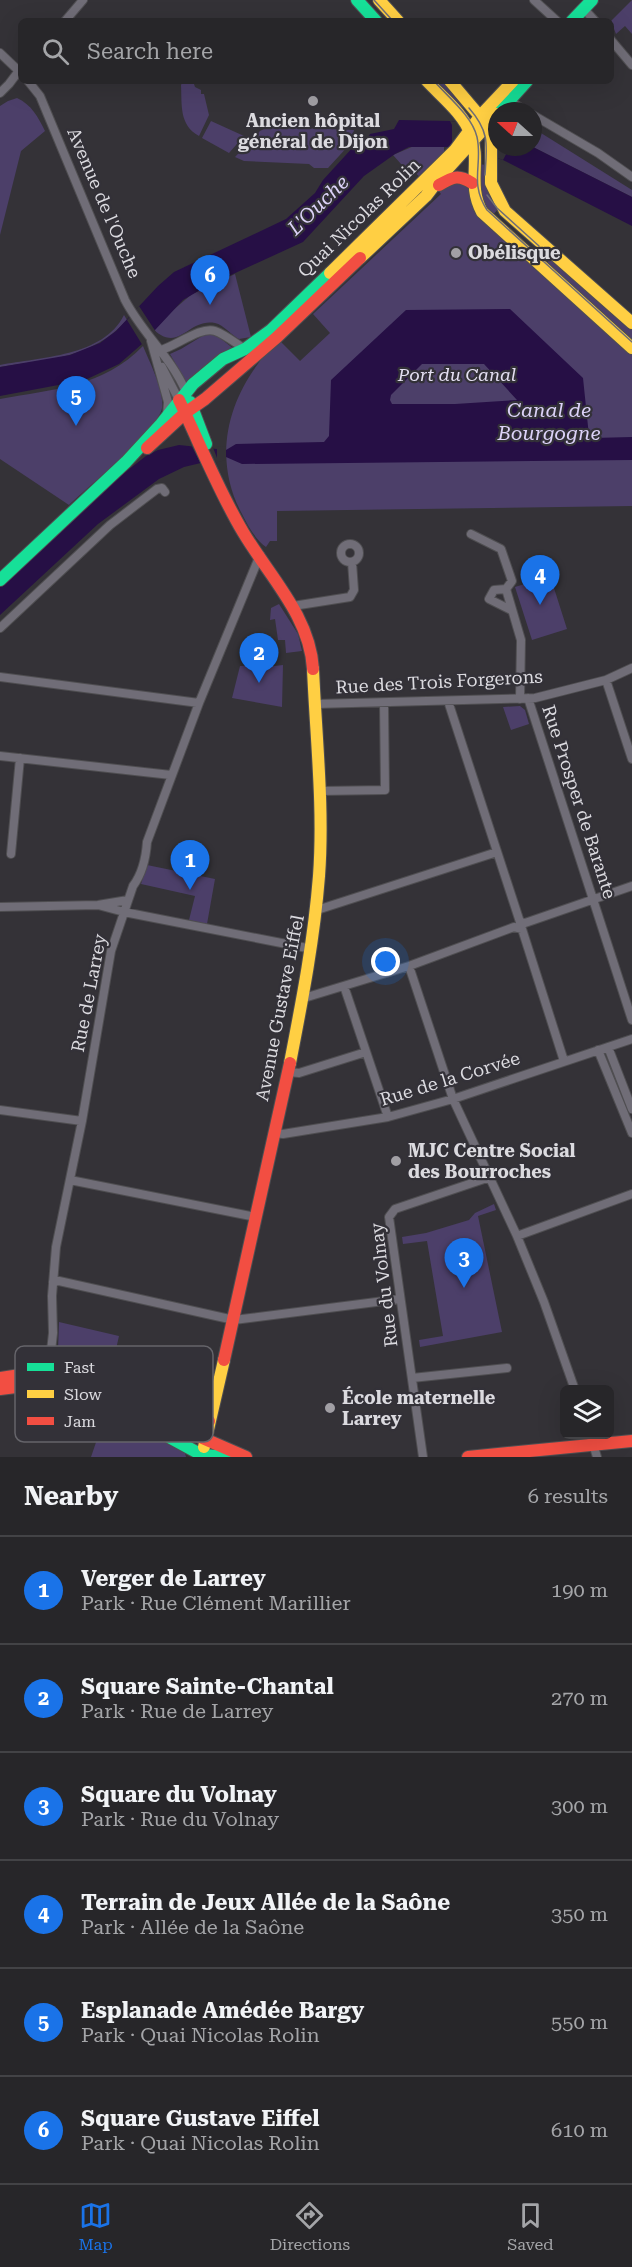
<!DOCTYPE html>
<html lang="en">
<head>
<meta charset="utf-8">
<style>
	:root { --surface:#272629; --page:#333235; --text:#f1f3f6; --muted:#a4a5a8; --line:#434346; --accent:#1a73e8 }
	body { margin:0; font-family:"Roboto Serif",serif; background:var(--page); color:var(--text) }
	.controls { position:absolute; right:18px; bottom:18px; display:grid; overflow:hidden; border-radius:9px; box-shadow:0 6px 24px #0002 }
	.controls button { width:54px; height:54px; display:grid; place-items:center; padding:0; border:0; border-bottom:2px solid var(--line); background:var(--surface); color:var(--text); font:30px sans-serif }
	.compass { position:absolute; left:488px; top:102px; width:54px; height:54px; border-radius:50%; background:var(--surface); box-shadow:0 6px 24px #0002; rotate:291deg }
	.you { position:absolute; left:386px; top:962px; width:21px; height:21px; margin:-15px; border:4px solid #fff; border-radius:50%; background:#1a73e8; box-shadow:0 0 0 9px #1a73e833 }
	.badge { display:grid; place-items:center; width:39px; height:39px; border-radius:50%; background:var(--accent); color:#fff; font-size:20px; font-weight:700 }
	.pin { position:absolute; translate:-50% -50px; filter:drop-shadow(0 2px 3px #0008) }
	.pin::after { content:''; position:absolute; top:32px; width:21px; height:18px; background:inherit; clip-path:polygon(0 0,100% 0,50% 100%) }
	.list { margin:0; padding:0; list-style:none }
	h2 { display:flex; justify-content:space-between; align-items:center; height:78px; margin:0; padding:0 24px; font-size:26px }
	h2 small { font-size:20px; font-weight:400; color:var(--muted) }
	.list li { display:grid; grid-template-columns:39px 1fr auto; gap:18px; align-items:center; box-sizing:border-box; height:108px; padding:0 24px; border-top:2px solid var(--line) }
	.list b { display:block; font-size:22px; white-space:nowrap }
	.list p { margin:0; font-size:20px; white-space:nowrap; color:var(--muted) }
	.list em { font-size:20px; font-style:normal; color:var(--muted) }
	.icon { flex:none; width:33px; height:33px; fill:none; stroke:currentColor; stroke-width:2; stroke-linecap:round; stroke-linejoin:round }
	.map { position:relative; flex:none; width:632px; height:1457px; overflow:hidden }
	.search { position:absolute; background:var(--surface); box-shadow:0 6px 24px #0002; left:18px; right:18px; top:18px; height:66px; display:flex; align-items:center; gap:15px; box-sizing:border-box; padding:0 21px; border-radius:9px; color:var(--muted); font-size:22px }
	.sheet { height:726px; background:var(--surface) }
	nav { display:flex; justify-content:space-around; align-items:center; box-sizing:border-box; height:84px; border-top:2px solid var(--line); background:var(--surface); font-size:16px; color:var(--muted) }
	nav a { display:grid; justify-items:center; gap:3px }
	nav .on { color:var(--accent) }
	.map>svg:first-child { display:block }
</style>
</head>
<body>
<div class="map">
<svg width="632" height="1457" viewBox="0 0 632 1457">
	<rect width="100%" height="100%" fill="#343237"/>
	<path fill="#4c3f69" d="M632,0V34L625,26L616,34L611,21Z
		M183,81H193L195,87L201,90V94H204L209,115L199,136C179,125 182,105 181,85Z
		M431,81H447L466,104L458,111Z
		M17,98C32,105 38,117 45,131L21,151L0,235V106L8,101Z
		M211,121L244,136L229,153L202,138Z
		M268,127H272L354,130L350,144L328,168H314L309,164L244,161L235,157L260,131Z
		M533,128L632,190V197L533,147Z
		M414,146L444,147V156L421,178L412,170L409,173L393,155Z
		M476,164L488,165L489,192L499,208L491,217L480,203Z
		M447,182H465L484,222L632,350V506L277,511V541H270L266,547C255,539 248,526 242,514C209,453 231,386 279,340L300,361L330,333L313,314L441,194L438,190Z
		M552,257L632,329V344L545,265Z
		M235,274L251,337L239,339C231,335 224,325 215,323C188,318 180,353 154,330L172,311L192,294Z
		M124,315L127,320C91,359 49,359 0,367V365C40,357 103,357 124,315Z
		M204,335H216L234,349L189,383L186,382L170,354L181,349Z
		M143,346C149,361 165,392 162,408C158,430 88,487 69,505L0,459V399C54,389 103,387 143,346Z
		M531,582L540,589L553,585L567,629L532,640L515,587Z
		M279,604L298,634L302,651L286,653L285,640H278L275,619L270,620L271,608Z
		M256,665L257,668L283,665L282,707L232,698L240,666Z
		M520,706L525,710L529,724L511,730L503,707Z
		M147,865L215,879L207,924L189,920L195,896L141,884Z
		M494,1204L496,1210L478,1216L502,1332L420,1347L419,1340L443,1336L427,1241L403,1244L402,1237L426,1233L469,1220L475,1213Z
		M59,1322L119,1336L114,1358L84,1380L63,1371L58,1350Z
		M106,1413L141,1427L185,1453L186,1457H91Z"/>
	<path fill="#260f45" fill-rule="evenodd" d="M399,120L450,121L481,126L497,147H533L632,197V226L503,160L478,151L449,147H409L395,154L364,176L303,242L207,286L183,300L142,344L119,364L85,380L0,396V367L70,355L100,343L116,331L158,286L174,272L286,219L315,193L323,180L355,145L367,139L370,134L394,129Z
		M510,309L583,378L589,436L593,438L632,437V460L242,464L226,457L184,467L159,479L98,524L0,615V587L114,481L146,456L158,450L179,445L226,450L236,444L324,442L329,436L331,380L406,310ZM422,364H484L517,400L455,404H392L390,400L391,395Z"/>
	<path fill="#343237" d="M450,121L481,126L497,131V147H510L503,160L478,151L449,147L452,145V125Z
		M139,306L156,332L143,346L127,320Z
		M194,442L212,445L217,458V446L226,447V460L202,466L190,443Z"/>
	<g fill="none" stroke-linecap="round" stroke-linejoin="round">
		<defs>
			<path id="street" d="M534,0L557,21
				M584,9L595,21
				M65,21L83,0
				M611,40L632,65
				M0,53L21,73
				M28,81L40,96L125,300C142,333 171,357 186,392
				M0,93L9,84L21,68
				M506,98L525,111
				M533,115L598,153L632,177
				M151,341L168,402L167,415
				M161,350C176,346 201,326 215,331C226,335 235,343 245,349
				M162,367L179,400
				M471,534L501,549L512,581L506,589
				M341 553a9 9 0 1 1 18 0a9 9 0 1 1-18 0Z
				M506,589L521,640L520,699
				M506,589L494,590L489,599L511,610
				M293,606L350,597L354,590L352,562
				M0,628L110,525L157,489L162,488L165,492
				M0,677L199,703
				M606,680L632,759
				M528,698L632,1020
				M448,701L520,922L525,923L632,886
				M315,704L535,698L606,680L632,668
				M0,756L171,775
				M319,791L385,790L384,703
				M11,854L20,758
				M98,905L124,912L312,949
				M0,907L98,905L128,900
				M317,910L497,852
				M409,966L453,1099L517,1236L544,1302L575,1390
				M344,986L388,1117
				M304,998L409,966L514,927L522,929L564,1061
				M608,1047L632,1109
				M598,1050L632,1133
				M288,1072L299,1073L366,1052
				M0,1110L82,1121
				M275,1133L283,1134L388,1117L453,1099L632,1039
				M70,1180L256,1217
				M517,1236L632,1194
				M53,1282L59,1281L234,1320L400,1299
				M50,1376L49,1369L53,1333L52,1296L56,1247L82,1121L111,951L133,886C142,874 146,857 147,842L199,703L260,555
				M412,1378L507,1368
				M590,1434L597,1457
				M423,1457L389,1217L395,1209L490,1177"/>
			<path id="fast" d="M357,0L376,21
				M572,21L592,0
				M500,111L527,81
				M190,402L206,444
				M0,580L126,462L161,424L193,384L223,359L245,349L271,330L330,273
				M130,1416L202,1455L232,1457"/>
			<path id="slow" d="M379,0L398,21
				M427,81C442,97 464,114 471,135C481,161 467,185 482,212L632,348
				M450,81L488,126L491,135V183L505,211L632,323
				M360,258L426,196L442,175L497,114
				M330,273L455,150L481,115L513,81
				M290,1063C302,1001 314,940 319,876C324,808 316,738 313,669
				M204,1447L224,1360"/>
			<path id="jam" d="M439,185C453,177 458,174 472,183
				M179,400C200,444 218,490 243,532C269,576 310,616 313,669
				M147,448L185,413L205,399L276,338L360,258
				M224,1360L290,1063
				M0,1378L33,1373L50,1374L90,1389L246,1457
				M0,1389C27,1385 53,1385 79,1394
				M180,1429L209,1421
				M468,1457L632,1441"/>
		</defs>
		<use href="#street" stroke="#4f4e51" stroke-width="10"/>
		<use href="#fast" stroke="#4f4e51" stroke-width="14"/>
		<use href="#slow" stroke="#4f4e51" stroke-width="14"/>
		<use href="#jam" stroke="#4f4e51" stroke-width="14"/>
		<use href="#street" stroke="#706d77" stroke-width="8"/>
		<use href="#fast" stroke="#16e098" stroke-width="12"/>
		<use href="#slow" stroke="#ffcf43" stroke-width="12"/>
		<use href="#jam" stroke="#f24e42" stroke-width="12"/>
		<path stroke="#706e75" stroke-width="1.5" d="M374,0L393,21
			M434,81C448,97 472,116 477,137C483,164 469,183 487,210L632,342
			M469,108C490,132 487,145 485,175
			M487,195L497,208L539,246"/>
	</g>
	<g fill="#a19fa4" stroke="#333138" stroke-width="2">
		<circle cx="313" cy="101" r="6"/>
		<circle cx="456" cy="253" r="6"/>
		<circle cx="396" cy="1161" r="6"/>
		<circle cx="330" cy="1408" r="6"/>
	</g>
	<g text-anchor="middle" stroke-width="4.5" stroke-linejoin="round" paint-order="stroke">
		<g font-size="18" font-weight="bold" fill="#dbdadf" stroke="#333138" text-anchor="start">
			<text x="313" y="127" text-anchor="middle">Ancien hôpital<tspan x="313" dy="21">général de Dijon</tspan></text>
			<text x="468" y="259">Obélisque</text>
			<text x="408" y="1157">MJC Centre Social<tspan x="408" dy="21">des Bourroches</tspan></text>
			<text x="342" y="1404">École maternelle<tspan x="342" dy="21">Larrey</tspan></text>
		</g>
		<g font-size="18" fill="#dbdadf" stroke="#333138">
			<text transform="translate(104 203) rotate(67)" y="6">Avenue de l'Ouche</text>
			<text transform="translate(359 218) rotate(-44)" y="6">Quai Nicolas Rolin</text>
			<text transform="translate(439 682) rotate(-3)" y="6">Rue des Trois Forgerons</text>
			<text transform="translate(579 802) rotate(72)" y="6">Rue Prosper de Barante</text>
			<text transform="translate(89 993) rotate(-79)" y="6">Rue de Larrey</text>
			<text transform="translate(280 1008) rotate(-79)" y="6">Avenue Gustave Eiffel</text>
			<text transform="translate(450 1079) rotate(-17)" y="6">Rue de la Corvée</text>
			<text transform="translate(384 1285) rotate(-97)" y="6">Rue du Volnay</text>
		</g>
		<g font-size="18" font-style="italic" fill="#e4dff2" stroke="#333138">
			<text x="457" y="381">Port du Canal</text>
		</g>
		<g font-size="20" font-style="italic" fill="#dcd2f8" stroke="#333138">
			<text transform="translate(318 205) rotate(-44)" y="7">L'Ouche</text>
			<text x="549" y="417">Canal de<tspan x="549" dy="23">Bourgogne</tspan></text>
		</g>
	</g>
	<rect x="15" y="1346" width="198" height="96" rx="9" fill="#333138" stroke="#65646a" stroke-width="1.5"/>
	<rect x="27" y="1363" width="27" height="8" fill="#16e098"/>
	<rect x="27" y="1390" width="27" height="8" fill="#ffcf43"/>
	<rect x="27" y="1417" width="27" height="8" fill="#f24e42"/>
	<g font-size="16" fill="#dbdadf">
		<text x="64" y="1373">Fast</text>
		<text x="64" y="1400">Slow</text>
		<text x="64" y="1427">Jam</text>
	</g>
</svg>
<div class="controls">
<button><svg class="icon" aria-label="layers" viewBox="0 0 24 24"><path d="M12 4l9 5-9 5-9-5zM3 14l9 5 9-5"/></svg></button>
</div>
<svg class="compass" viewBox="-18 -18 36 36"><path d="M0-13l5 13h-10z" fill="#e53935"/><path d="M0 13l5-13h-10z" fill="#a4a5a8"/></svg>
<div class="you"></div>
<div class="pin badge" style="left:190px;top:890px">1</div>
<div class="pin badge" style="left:259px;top:683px">2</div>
<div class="pin badge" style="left:464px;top:1288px">3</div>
<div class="pin badge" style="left:540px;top:605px">4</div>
<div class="pin badge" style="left:76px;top:426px">5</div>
<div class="pin badge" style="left:210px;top:305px">6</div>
<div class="search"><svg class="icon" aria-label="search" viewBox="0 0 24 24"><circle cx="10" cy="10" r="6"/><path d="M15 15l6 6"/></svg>Search here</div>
</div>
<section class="sheet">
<h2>Nearby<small>6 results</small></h2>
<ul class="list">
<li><span class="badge">1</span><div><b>Verger de Larrey</b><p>Park · Rue Clément Marillier</p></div><em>190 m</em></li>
<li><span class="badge">2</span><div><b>Square Sainte-Chantal</b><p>Park · Rue de Larrey</p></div><em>270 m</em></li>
<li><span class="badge">3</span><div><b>Square du Volnay</b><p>Park · Rue du Volnay</p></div><em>300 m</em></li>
<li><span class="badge">4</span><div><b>Terrain de Jeux Allée de la Saône</b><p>Park · Allée de la Saône</p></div><em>350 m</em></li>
<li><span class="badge">5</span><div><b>Esplanade Amédée Bargy</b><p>Park · Quai Nicolas Rolin</p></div><em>550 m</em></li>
<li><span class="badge">6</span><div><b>Square Gustave Eiffel</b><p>Park · Quai Nicolas Rolin</p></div><em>610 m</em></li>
</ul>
</section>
<nav>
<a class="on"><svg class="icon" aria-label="map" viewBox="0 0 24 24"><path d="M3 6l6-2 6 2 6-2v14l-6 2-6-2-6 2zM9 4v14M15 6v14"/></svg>Map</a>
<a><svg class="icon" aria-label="directions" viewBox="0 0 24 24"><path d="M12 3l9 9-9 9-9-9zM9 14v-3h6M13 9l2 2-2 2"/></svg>Directions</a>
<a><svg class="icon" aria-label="saved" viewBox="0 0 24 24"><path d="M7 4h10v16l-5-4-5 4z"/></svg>Saved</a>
</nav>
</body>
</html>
